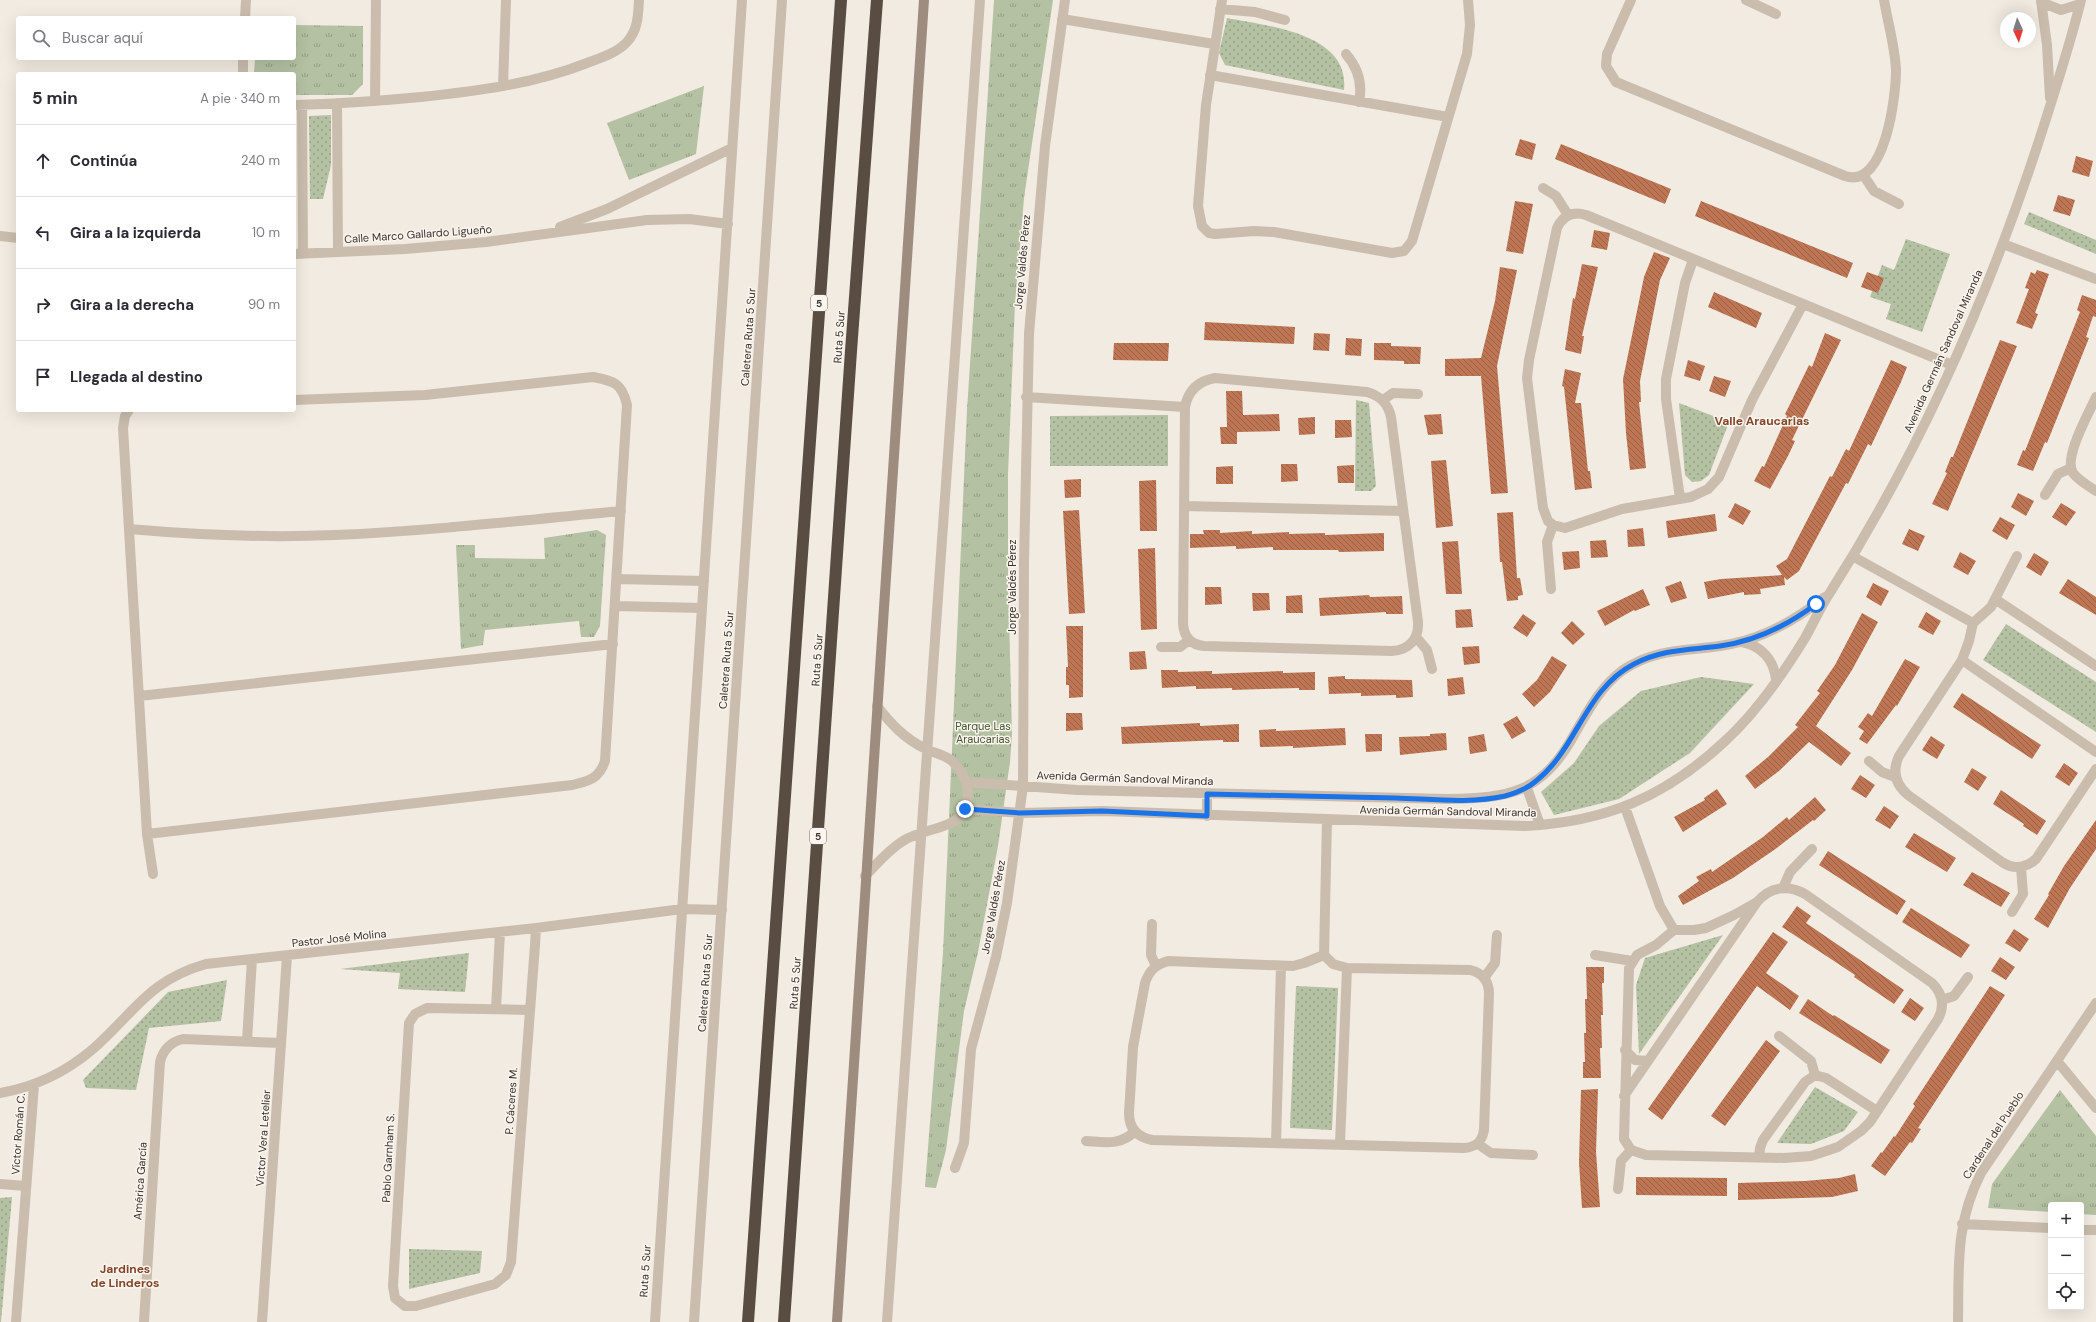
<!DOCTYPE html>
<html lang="es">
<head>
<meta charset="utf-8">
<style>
	:root { --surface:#fff; --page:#f2f2f3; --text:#2b2b33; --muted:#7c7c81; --line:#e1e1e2 }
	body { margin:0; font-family:"DM Sans",sans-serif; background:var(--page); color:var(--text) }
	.controls { position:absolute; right:12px; bottom:12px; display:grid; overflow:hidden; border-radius:4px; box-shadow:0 4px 16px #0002 }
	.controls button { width:36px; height:36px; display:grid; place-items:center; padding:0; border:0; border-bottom:1px solid var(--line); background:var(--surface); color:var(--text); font:20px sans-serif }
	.compass { position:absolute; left:2000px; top:12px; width:36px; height:36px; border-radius:50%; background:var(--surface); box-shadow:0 4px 16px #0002; rotate:176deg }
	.stop { position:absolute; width:12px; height:12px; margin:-9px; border:3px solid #1a73e8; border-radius:50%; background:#fff }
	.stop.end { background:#1a73e8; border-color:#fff; box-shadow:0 1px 4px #0008 }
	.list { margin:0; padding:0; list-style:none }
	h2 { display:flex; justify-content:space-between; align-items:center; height:52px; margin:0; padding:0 16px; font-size:17px }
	h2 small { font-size:13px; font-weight:400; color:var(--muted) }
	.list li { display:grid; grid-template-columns:26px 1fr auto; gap:12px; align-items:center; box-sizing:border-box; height:72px; padding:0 16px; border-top:1px solid var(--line) }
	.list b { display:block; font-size:15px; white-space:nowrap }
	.list em { font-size:13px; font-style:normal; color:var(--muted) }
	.icon { flex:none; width:22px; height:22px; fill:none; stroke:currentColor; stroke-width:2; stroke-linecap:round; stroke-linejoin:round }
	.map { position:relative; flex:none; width:2096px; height:1322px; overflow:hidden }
	.search { position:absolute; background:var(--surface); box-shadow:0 4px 16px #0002; left:16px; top:16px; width:280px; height:44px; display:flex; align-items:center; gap:10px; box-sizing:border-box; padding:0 14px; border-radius:4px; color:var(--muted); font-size:15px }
	.panel { position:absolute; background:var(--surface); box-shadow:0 4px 16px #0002; left:16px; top:72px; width:280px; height:340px; border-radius:4px }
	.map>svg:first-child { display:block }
</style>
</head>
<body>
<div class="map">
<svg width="2096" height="1322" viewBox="0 0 2096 1322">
	<defs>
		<pattern id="grass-dots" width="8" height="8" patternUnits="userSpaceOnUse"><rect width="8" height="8" fill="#b4c1a2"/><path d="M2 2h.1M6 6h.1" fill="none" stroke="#939d84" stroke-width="1.8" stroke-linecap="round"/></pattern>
		<pattern id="park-tufts" width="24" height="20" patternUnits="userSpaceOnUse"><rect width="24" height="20" fill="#b4c1a2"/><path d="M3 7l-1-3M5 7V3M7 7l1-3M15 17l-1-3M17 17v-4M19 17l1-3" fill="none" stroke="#939d84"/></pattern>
		<pattern id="building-back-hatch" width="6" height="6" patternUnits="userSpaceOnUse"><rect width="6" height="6" fill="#be7553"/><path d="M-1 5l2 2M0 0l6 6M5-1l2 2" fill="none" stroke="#9b6145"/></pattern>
	</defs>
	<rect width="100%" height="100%" fill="#f2ebe1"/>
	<path fill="url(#grass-dots)" d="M1227,18C1267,26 1350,33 1344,90L1225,65L1219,53Z
		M331,115V165L323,199H310L309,116Z
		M2029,212L2096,240V254L2024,224Z
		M1906,239L1950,254L1922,332L1886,319L1891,304L1870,297L1882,265L1894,270Z
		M1356,400L1369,403L1376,486L1371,491H1355Z
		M1679,403L1729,422L1709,475L1701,481L1692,482L1685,475Z
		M1168,415V466H1050V416Z
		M2006,624L2096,682V732L1983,660Z
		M1701,677L1754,684L1690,753L1619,799L1554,815L1541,792L1574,763L1599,726L1641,691Z
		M1723,935L1639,1054L1636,985L1645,958Z
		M469,953L465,992L398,989L400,973L340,969Z
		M227,980L221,1021L149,1028L136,1090L86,1088L83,1080L168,992Z
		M1296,986L1338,988L1332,1130L1290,1128Z
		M1815,1087L1858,1112L1844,1131L1811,1144L1777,1143Z
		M12,1197L1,1322H0V1198Z
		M409,1249L482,1251L480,1273L409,1289Z"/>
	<path fill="url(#park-tufts)" d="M994,0H1053L1024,198L1015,303L1008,474V578L1012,733L1010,762L998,846L978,952L964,1011L946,1150L936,1188L925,1187L943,953L967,410Z
		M294,25L363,26V84L352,95H294V74H254L255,58H294Z
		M704,86L696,154L629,180L607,123Z
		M597,530L606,535L600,626L594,637H581L579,621L485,630L483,645L461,649L456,545H475V558L545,559L544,538Z
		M2060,1090L2096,1136V1215L2081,1214V1205H2051V1212L1988,1208L1992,1184Z"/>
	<path fill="url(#building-back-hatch)" d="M1520,139L1536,144L1532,160L1515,155Z
		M1561,144L1671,189L1665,204L1555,159Z
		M2076,156L2093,161L2089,177L2072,172Z
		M2058,195L2075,200L2070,216L2053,211Z
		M1515,201L1533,204L1523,254L1506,251Z
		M1701,201L1853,263L1847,278L1695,216Z
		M1594,230L1610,233L1607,250L1591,247Z
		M1654,252L1670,258L1660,280L1640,381L1641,402H1639L1646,468L1630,470L1626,433L1623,379L1644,277Z
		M1582,264L1598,267L1582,336H1584L1581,354L1565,350L1573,298L1575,299Z
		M1500,267L1517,270L1497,366L1508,493L1491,494L1481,376H1445V359L1481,358L1495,301Z
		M2037,270L2049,274L2035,313L2038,314L2032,329L2016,323L2029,289L2025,288L2031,272L2035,274Z
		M1867,272L1884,278L1878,293L1861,287Z
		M1714,292L1762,313L1756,328L1708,307Z
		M2082,295L2096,300V317L2093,316L2086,337L2089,338L2047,443L2045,442L2033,471L2017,465L2023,450L2025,451L2080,312L2077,310Z
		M1205,322L1295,327L1294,344L1204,340Z
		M1314,333L1330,334L1329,351L1313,350Z
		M1825,333L1841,340L1792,440L1795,441L1788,456L1770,489L1754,481L1762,466L1764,467L1787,416L1785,414L1792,400L1809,365L1812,367Z
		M1346,338L1362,339L1361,356L1345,355Z
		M2000,340L2017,346L1948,511L1932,504L1947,473L1945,472L1951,457H1953Z
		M1114,343H1169L1168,361L1113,360Z
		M1374,343H1391V346L1421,347L1420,364H1404V361L1374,360Z
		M1688,360L1705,366L1700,381L1684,376Z
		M1891,360L1907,367L1901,382L1871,446L1868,444L1848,484L1846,483L1799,571L1787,580L1784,577L1785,585L1760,589L1761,594L1744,595V592L1708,599L1704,582L1721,579L1782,575L1776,566L1787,559L1830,476L1832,477L1846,449L1849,451Z
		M1565,369L1581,373L1575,403H1581L1588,471H1590L1592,488L1575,490L1564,387L1562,386Z
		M1714,376L1731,381L1725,397L1709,391Z
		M1226,391H1242L1243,415L1279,414L1280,431L1237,432V444H1221L1220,427H1227Z
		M1441,414L1443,434L1428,435L1424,415Z
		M1315,417V434L1299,435L1298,418Z
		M1335,420H1351L1352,437L1335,438Z
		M1446,460L1453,526L1436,528L1431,461Z
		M1281,464H1297L1298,481L1281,482Z
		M1354,465V483H1338L1337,466Z
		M1233,466V484H1216V467Z
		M1081,479V497L1065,498L1064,480Z
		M1156,480L1157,531H1140L1139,481Z
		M2018,493L2034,501L2026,516L2011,507Z
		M1735,503L1751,511L1743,525L1728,517Z
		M2061,503L2076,512L2066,526L2052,517Z
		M1079,510L1085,613L1069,614L1063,511Z
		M1513,512L1517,578H1520L1523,595L1518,596V600L1507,601L1502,562H1500L1497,513Z
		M1715,514L1717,531L1668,538L1666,521Z
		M2000,517L2015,525L2007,540L1992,531Z
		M1643,528L1645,546L1628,547L1627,530Z
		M1909,529L1925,536L1918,551L1902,544Z
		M1203,530H1220V533L1252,531V534L1289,532V534L1325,533V535L1384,533V551L1339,552L1338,550H1273V547L1236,549V546L1190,548V534H1204Z
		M1606,540L1608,557L1591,558L1590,541Z
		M1458,541L1462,594H1446L1442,542Z
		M1155,548L1157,629L1141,630L1138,549Z
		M1579,551L1580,568L1564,570L1562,552Z
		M1960,552L1976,561L1968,575L1953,567Z
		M2034,553L2049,562L2041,576L2026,567Z
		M2068,579L2096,597V615L2059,593Z
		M1681,581L1687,598L1671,603L1665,587Z
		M1873,583L1889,591L1881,606L1866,597Z
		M1205,587H1221L1222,604L1205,605Z
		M1643,589L1650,605L1635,611L1634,610L1605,626L1597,611Z
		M1252,593H1269L1270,610L1253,611Z
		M1302,595L1303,613H1286V596Z
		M1369,595L1370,597L1402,596L1403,614H1386V612L1320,616L1319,598Z
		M1471,609L1473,627L1456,628L1455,610Z
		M1926,612L1941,621L1933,635L1918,627Z
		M1862,613L1878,622L1852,670L1816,726L1851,753L1841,766L1809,742L1779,771L1755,789L1745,776L1768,757L1798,727L1795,725L1820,693L1817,691L1835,665Z
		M1523,614L1536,623L1527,637L1513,628Z
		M1572,621L1585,634L1573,645L1561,633Z
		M1066,626H1083V697L1069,698V685H1066V667H1068Z
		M1479,646L1480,663L1464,665L1462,647Z
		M1145,651L1147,669L1130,670L1129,652Z
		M1552,656L1567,665L1550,692L1534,707L1522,694L1537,680Z
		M1905,659L1920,667L1897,706L1896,705L1867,744L1859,739L1864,731L1858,727L1868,713L1872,716Z
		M1161,670H1178V672L1212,671V674L1283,671V673L1315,672V690H1299V688L1232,690V688L1196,689V686L1162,688Z
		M1345,676V679L1412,680L1413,697L1396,698V695L1361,696V693L1329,694L1328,677Z
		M1463,677L1465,694L1448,696L1447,679Z
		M1962,693L2041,745L2032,759L1953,707Z
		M1066,713H1082L1083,730L1066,731Z
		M1517,716L1526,731L1512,739L1503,724Z
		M1200,723V726L1239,724V742H1223V740L1122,744L1121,727Z
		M1345,728L1346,745L1293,748V746L1260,747L1259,730L1276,729V731Z
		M1446,733L1447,750L1400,755L1399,737L1430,736V734Z
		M1365,734H1382V751L1366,752Z
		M1484,734L1487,751L1470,754L1468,737Z
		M1931,736L1945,745L1937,759L1922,750Z
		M2064,763L2078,773L2069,786L2055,777Z
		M1972,768L1987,777L1978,791L1964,782Z
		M1860,775L1875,785L1866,798L1851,789Z
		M1717,789L1727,804L1683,832L1674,817L1705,800L1704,798Z
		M2001,790L2046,821L2037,835L2023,826L2024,824L1993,804Z
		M1815,797L1826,810L1814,821L1813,820L1774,850L1733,878L1683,905L1678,896L1699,881L1696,877L1711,869L1712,872L1763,837L1787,817L1789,820Z
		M1884,806L1899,816L1890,829L1875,820Z
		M2096,820V849L2070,888L2048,928L2034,919L2049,895L2048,894L2064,866Z
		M1914,833L1956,858L1947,872L1905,847Z
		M1828,851L1906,901L1897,915L1819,865Z
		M1972,872L2010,893L2001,907L1963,885Z
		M1797,906L1811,916L1806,923L1904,990L1894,1004L1854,977L1855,975L1834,961L1782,927Z
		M1911,908L1970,945L1961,958L1902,922Z
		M2014,929L2029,939L2020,952L2005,943Z
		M1773,932L1788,942L1766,973L1799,996L1790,1010L1757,986L1662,1120L1648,1109Z
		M2000,957L2015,967L2006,980L1991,971Z
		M1586,967H1604V983H1602L1603,1015H1601L1602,1048H1600L1601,1078H1583V1062H1585L1584,1033H1586L1585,999H1587Z
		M1990,986L2005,995L1918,1128L1921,1129L1912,1143L1910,1142L1885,1176L1871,1166L1881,1152L1882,1153L1894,1136L1895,1137L1915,1106L1913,1104Z
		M1910,998L1924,1008L1915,1021L1901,1012Z
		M1808,999L1833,1016L1834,1015L1890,1050L1881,1064L1799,1013Z
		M1766,1040L1780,1051L1725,1126L1711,1116Z
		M1598,1089L1596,1152L1600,1207L1582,1208L1579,1163L1581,1090Z
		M1855,1174L1858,1191L1832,1197L1738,1200V1183L1805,1181L1839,1178Z
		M1636,1177L1727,1178V1196L1636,1195Z"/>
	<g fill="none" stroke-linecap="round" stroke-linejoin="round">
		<path stroke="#cabdad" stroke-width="10" d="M1222,0L1206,105L1198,206L1202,226L1209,233L1215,234L1254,231L1274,232L1392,253L1404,251L1412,241L1467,54L1470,25L1468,0
			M1631,0L1607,54L1606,66L1616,82L1845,176C1885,190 1896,96 1896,70C1895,47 1888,23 1884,0
			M1746,0L1776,14
			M2041,0L2047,45L2050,98
			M2041,2L2061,10L2080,4
			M1220,9L1255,12L1285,20
			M245,18L246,0
			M1062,19L1214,44
			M1346,54C1358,68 1363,83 1359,102
			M243,74V58
			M1210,75L1448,117
			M503,86L506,0
			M375,101L376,0
			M337,103L338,252
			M294,105C336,104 379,101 421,97C477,91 534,84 587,63C600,58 617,53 627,42C638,30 638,16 639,0
			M302,105L303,254
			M1864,176L1874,191L1899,204
			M1543,188L1556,196L1568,215
			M560,227L607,209L732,148
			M0,236L18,238
			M2003,244L2096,279
			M294,254L405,249L486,242L647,220L689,219L728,224
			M1803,304L1752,400L1719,477L1708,489L1691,497L1622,509L1565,528L1553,525L1548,521L1543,508L1527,378L1529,360L1557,228C1563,215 1573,211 1586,215C1708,266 1830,314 1952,365
			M1215,378L1367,392C1381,396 1388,404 1391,417L1418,622C1419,639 1409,650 1392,651L1204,646C1191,645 1184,637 1183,624L1185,407C1188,391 1198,381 1215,378Z
			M1026,397L1185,407
			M2096,397C2089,413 2063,458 2073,473C2079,481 2089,486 2096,491
			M1383,400L1393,393L1418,394
			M129,410L125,416L123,428L147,834L153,874
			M2045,495L2058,474L2071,468
			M1680,498L1666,399V379L1685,283L1693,260
			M1184,506L1403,511
			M129,529C198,535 266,538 335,535C430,531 526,520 621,511
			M2017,556L1991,607L1973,623L1969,641L1962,660L1899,756C1892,771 1895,784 1908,795L2002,862C2014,870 2026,868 2036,859L2096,769
			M1854,557L1973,623
			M617,579L704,581
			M1551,589L1547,542L1553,525
			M1995,599L2096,666
			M615,606L702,608
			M1416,637L1427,650L1432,669
			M1742,642C1762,646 1774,660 1776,680
			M1161,647H1180L1189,640
			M1962,660L2096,752
			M139,696L613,644
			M1869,761L1882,772L1895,777
			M966,782L1077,790L1448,799C1510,798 1542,793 1574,735C1588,711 1600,687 1623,670C1659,646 1692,652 1731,644C1767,637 1797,619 1825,597
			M1527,788L1540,825
			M1625,807L1660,906L1674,930
			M965,809L1020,813L1102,811L1525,826C1605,822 1665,797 1724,742C1756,713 1783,674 1805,638C1814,622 1821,606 1831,591C1923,446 1993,286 2045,122C2058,81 2071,41 2081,0
			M1207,816V794
			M147,834L572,785C589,781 599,779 605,761L627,405C622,383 614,381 593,377L425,395L294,400
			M865,876C877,864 888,850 903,841C927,825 969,832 968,793C967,780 961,769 952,761C944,754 933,753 924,748C904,738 891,724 877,706
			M1783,888L1790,872L1812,849
			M2012,912L2023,894L2021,867
			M1152,924L1151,955L1156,966
			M1324,955L1304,963L1293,966L1168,961C1155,965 1149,971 1145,983L1133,1047L1129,1113C1129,1128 1137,1137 1152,1140L1464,1148C1476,1147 1482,1142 1484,1130L1489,994C1489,981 1483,973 1470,970L1347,968L1333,964L1324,955L1327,820
			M1595,955L1632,961
			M1484,978L1495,963L1497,935
			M1942,1000L1954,996L1968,977
			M496,1009L500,932
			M530,1010L427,1008L415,1014L409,1023L393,1286L395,1298L405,1306H416L495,1284L506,1275L511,1262L535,945L536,928
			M1779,1036L1811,1061L1815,1075
			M247,1041L252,959
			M1625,1050L1635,1060L1648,1061
			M2057,1061L2096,1108
			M0,1093C35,1087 66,1072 93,1049C134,1013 149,980 206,964L536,928L682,909L722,910
			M1624,1096L1757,902C1770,887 1788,884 1805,894L1932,983C1943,994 1945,1006 1938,1019L1870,1122L1861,1131L1838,1147L1811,1156L1784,1158L1646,1155L1631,1150L1624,1139L1629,968L1637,955L1656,945L1674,930H1694L1706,928L1734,915L1757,902
			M1086,1141C1104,1142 1121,1146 1135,1131
			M1276,1143L1281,966
			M1340,1144L1347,968
			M1478,1144L1491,1153L1533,1155
			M1759,1157L1760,1148L1763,1140L1805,1082L1815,1075L1826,1078L1877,1111
			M955,1168L964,1143L971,1049L996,957L1007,903L1023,786L1024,563L1029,334L1045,146L1065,0
			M0,1184L26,1186
			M1618,1189L1621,1161L1631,1150
			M1962,1224L2051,1228
			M2081,1230H2096
			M16,1322L34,1085
			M144,1322L160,1062C163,1050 170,1042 183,1039L281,1043
			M262,1322L287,956
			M655,1322L742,0
			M887,1322L980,0
			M1958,1322C1959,1267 1955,1224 1981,1173L2096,1003"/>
		<path stroke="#cabdad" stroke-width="10" d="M694,1322L782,0"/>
		<path stroke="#9e8c7f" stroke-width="10" d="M837,1322L924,0"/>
		<path stroke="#594c43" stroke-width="12" d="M748,1322L841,0
			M784,1322L851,351L877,0"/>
	</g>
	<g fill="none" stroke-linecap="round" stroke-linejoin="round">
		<path stroke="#1a73e8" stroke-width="5" d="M965,809L1020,813L1102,811L1207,816V794C1270,795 1333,797 1396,798C1431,799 1470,804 1505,796C1516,793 1528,788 1536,781C1577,749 1585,689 1634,664C1663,649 1689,650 1720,646C1756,641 1788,625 1816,604"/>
	</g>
	<g text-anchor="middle" stroke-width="3" stroke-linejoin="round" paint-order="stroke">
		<g fill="#faf5ee" stroke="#736c66" stroke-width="1">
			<rect x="811" y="295" width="16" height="16" rx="3"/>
			<rect x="810" y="828" width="16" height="16" rx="3"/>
		</g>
		<g font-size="10" font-weight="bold" fill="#39312b">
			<text x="819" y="307">5</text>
			<text x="818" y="840">5</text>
		</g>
		<g font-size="11" fill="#39312b" stroke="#faf5ee">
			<text transform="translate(418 234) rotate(-4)" y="4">Calle Marco Gallardo Ligueño</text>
			<text transform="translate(1022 262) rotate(-85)" y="4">Jorge Valdés Pérez</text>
			<text transform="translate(748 337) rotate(-86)" y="4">Caletera Ruta 5 Sur</text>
			<text transform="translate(839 337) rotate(-86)" y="4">Ruta 5 Sur</text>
			<text transform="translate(1943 351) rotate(-66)" y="4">Avenida Germán Sandoval Miranda</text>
			<text transform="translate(1012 587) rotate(-90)" y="4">Jorge Valdés Pérez</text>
			<text transform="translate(726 660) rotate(-86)" y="4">Caletera Ruta 5 Sur</text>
			<text transform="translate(817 660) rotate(-86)" y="4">Ruta 5 Sur</text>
			<text transform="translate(1125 778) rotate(2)" y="4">Avenida Germán Sandoval Miranda</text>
			<text transform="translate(1448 811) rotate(1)" y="4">Avenida Germán Sandoval Miranda</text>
			<text transform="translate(993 907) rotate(-80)" y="4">Jorge Valdés Pérez</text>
			<text transform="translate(339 938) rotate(-6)" y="4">Pastor José Molina</text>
			<text transform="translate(705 983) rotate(-86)" y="4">Caletera Ruta 5 Sur</text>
			<text transform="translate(795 983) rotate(-86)" y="4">Ruta 5 Sur</text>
			<text transform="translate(511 1101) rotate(-86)" y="4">P. Cáceres M.</text>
			<text transform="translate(18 1134) rotate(-86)" y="4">Víctor Román C.</text>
			<text transform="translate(1993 1135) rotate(-57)" y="4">Cardenal del Pueblo</text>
			<text transform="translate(263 1138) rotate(-86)" y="4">Víctor Vera Letelier</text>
			<text transform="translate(388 1158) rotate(-87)" y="4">Pablo Garnham S.</text>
			<text transform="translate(140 1181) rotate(-86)" y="4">América García</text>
			<text transform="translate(645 1271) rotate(-86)" y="4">Ruta 5 Sur</text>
		</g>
		<g font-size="11" fill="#455631" stroke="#faf5ee">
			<text x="983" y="730">Parque Las<tspan x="983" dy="13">Araucarias</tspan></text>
		</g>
		<g font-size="12" font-weight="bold" fill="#834529" stroke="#faf5ee">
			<text x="1762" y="425">Valle Araucarias</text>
			<text x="125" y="1273">Jardines<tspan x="125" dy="14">de Linderos</tspan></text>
		</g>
	</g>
</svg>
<div class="controls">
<button>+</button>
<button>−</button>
<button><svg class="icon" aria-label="locate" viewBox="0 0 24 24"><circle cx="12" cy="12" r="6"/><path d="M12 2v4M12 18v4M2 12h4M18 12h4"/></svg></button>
</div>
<svg class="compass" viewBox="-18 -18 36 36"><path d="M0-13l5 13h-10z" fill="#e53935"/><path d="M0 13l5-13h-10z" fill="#7c7c81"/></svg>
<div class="stop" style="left:1816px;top:604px"></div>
<div class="stop end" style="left:965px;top:809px"></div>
<div class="search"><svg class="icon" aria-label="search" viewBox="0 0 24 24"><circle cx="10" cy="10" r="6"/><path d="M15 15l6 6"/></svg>Buscar aquí</div>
<section class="panel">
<h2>5 min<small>A pie · 340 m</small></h2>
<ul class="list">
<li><svg class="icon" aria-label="ahead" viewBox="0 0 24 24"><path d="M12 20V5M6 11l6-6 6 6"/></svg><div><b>Continúa</b></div><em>240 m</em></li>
<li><svg class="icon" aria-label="left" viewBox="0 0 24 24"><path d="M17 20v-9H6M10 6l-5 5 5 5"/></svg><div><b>Gira a la izquierda</b></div><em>10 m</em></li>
<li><svg class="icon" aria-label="right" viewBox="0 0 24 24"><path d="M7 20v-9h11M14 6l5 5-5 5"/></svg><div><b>Gira a la derecha</b></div><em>90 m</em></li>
<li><svg class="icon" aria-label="arrive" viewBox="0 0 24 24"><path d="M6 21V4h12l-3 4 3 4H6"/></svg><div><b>Llegada al destino</b></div></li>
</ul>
</section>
</div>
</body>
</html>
